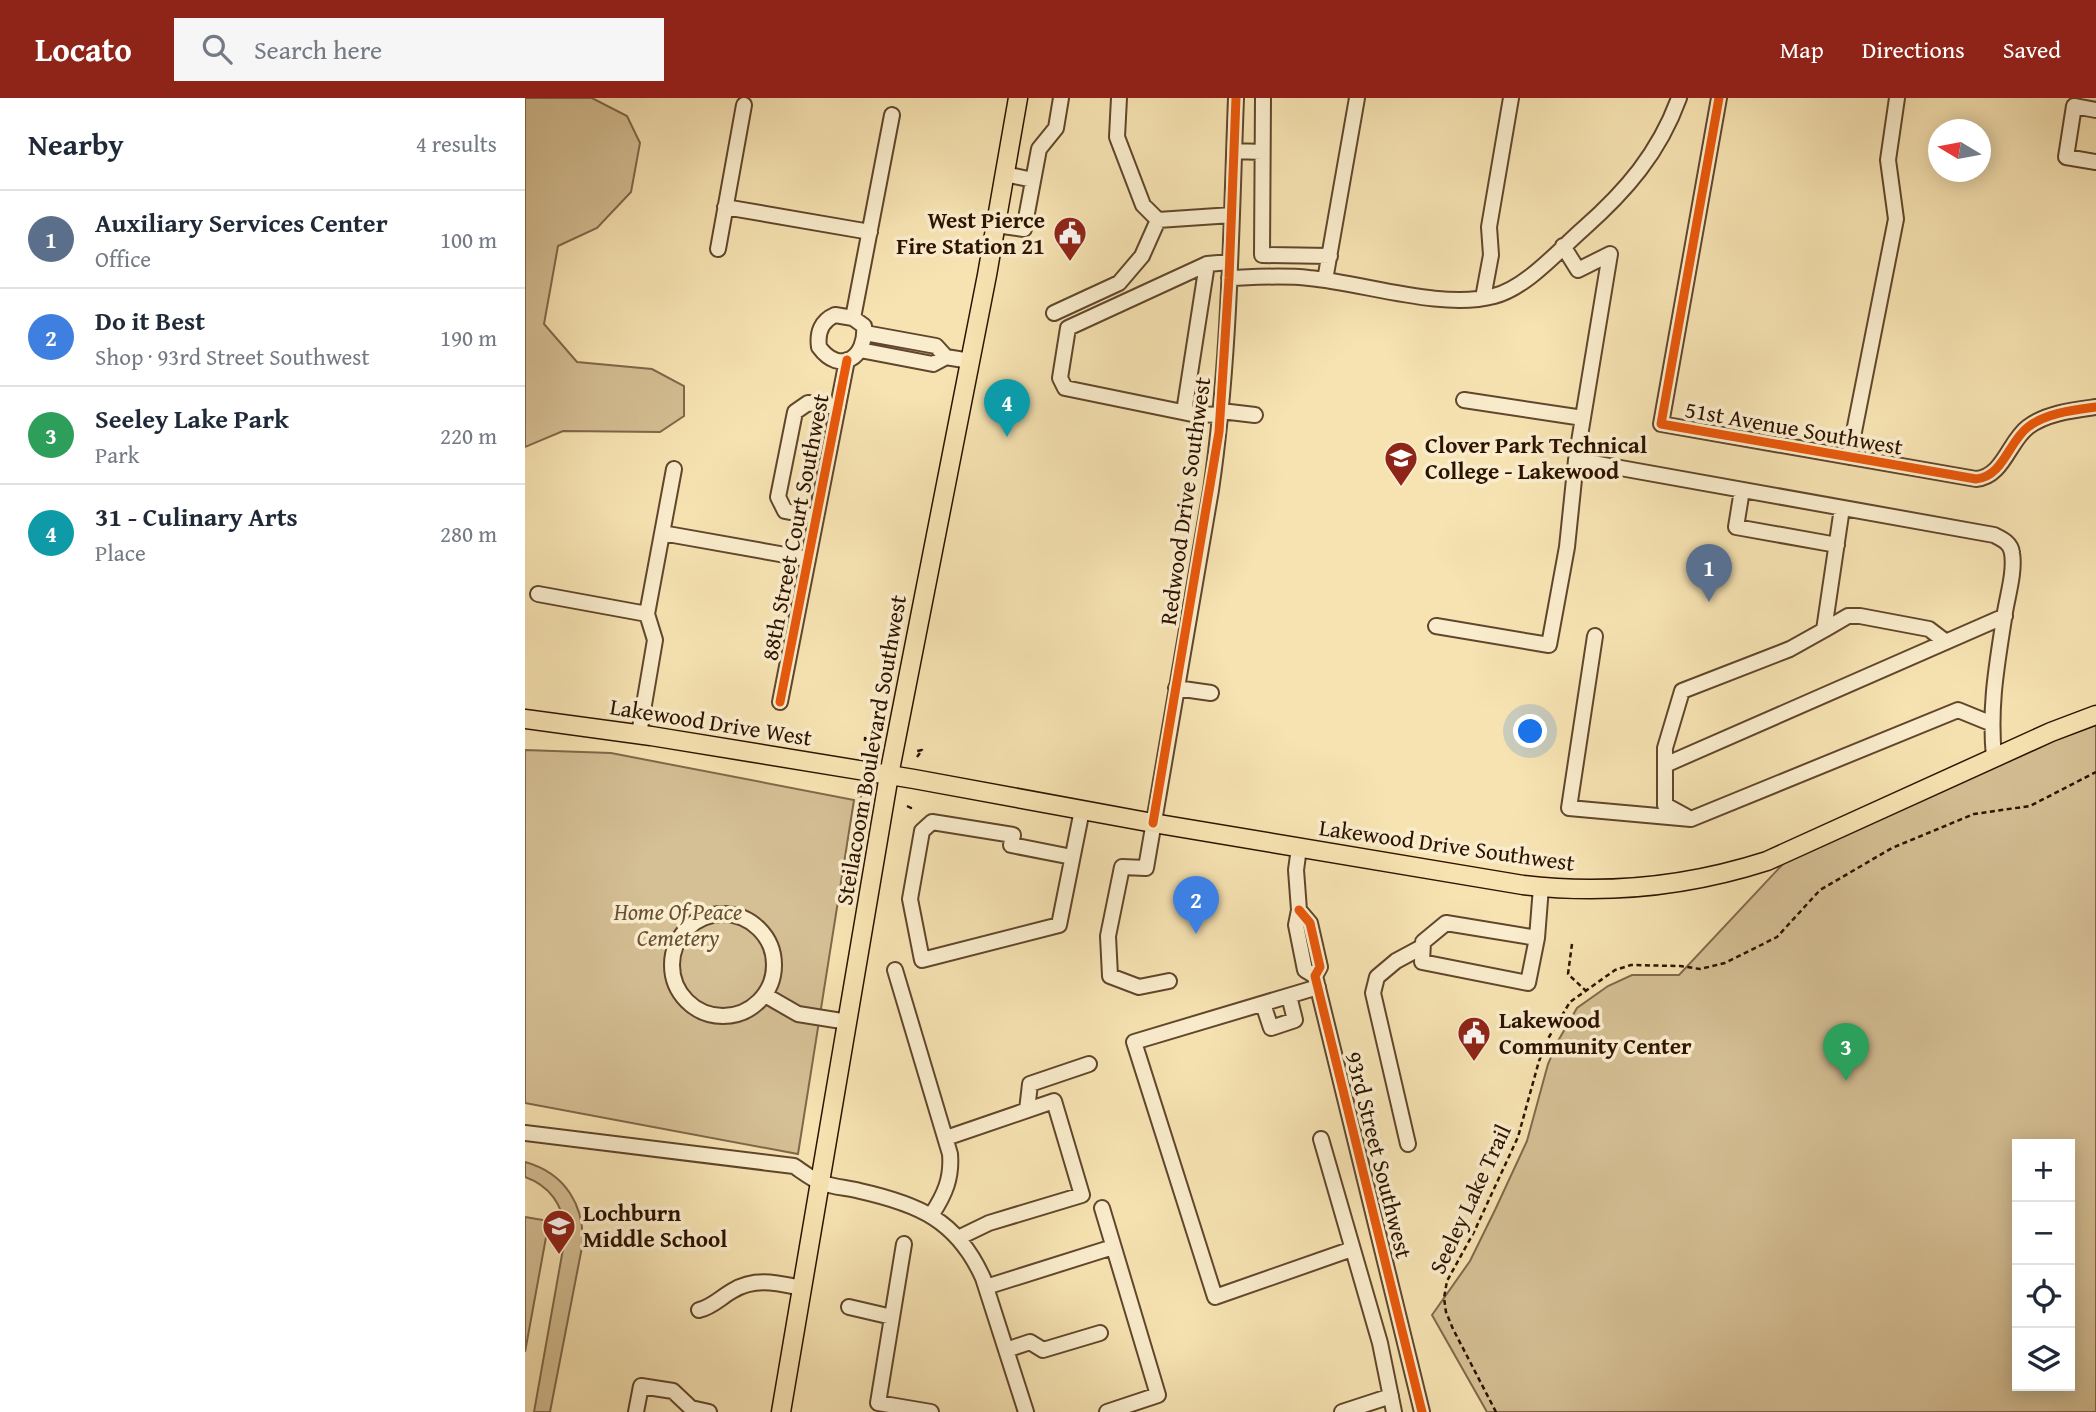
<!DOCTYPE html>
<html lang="en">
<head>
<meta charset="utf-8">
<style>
	:root { --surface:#fff; --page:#f6f6f7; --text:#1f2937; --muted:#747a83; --line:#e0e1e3; --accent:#8f2418 }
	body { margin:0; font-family:"Gentium Book Plus",serif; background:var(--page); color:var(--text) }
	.controls { position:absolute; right:21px; bottom:21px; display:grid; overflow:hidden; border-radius:0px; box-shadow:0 4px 18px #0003 }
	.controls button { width:63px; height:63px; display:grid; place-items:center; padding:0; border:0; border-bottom:2px solid var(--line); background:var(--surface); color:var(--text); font:35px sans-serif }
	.compass { position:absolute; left:1403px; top:21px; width:63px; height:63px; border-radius:50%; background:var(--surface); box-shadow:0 4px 18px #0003; rotate:280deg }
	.you { position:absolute; left:1006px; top:634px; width:24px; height:24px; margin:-18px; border:5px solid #fff; border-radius:50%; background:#1a73e8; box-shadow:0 0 0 10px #1a73e833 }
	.badge { display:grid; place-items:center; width:46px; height:46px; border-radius:50%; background:var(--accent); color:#fff; font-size:23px; font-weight:700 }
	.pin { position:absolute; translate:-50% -58px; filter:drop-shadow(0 2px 4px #0008) }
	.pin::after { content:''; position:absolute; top:37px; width:24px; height:21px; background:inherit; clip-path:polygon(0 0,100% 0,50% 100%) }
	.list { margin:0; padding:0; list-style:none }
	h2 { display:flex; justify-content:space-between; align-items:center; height:91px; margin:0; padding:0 28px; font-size:30px }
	h2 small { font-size:23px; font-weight:400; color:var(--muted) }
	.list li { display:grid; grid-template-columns:46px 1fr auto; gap:21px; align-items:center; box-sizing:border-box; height:98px; padding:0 28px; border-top:2px solid var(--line) }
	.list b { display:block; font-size:26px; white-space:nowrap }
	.list p { margin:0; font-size:23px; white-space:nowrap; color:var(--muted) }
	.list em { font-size:23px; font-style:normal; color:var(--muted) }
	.icon { flex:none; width:38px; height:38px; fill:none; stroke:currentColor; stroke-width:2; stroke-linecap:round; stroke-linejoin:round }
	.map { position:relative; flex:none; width:1571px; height:1314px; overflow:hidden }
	header { display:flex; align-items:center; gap:42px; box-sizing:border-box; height:98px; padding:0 35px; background:var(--accent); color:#fff }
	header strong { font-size:33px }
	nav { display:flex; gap:38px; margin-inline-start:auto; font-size:24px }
	.search { width:490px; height:63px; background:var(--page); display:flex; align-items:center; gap:18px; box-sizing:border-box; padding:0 24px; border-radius:0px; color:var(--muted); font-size:26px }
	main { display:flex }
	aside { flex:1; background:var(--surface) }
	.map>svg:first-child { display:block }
</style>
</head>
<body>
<header>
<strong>Locato</strong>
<div class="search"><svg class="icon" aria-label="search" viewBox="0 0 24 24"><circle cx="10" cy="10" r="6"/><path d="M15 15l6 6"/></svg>Search here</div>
<nav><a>Map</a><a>Directions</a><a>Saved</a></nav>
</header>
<main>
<aside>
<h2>Nearby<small>4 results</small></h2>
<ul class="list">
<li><span class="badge" style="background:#5c6f8a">1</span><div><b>Auxiliary Services Center</b><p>Office</p></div><em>100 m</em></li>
<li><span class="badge" style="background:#3f7fe0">2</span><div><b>Do it Best</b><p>Shop · 93rd Street Southwest</p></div><em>190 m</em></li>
<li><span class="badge" style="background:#2e9e5b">3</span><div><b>Seeley Lake Park</b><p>Park</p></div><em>220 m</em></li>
<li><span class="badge" style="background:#0f9aa8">4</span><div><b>31 - Culinary Arts</b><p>Place</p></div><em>280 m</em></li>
</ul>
</aside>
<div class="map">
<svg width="1571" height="1314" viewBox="0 0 1571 1314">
	<rect width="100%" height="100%" fill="#f7e3b2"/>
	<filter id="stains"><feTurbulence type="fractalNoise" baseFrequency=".00286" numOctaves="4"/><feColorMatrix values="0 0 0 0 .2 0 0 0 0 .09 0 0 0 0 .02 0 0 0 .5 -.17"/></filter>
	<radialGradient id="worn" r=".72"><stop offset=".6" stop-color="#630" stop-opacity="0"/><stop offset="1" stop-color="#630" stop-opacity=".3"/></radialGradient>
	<path fill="#d5bf94" stroke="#81684a" stroke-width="2" fill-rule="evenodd" d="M0,0H67L102,18L115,45L106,94L72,130L33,148L19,226L52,264L127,271L159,288V318L135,334L38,333L0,349Z
		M1571,617V1314H962L907,1217L945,1163L970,1112L1002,1043L1023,966L1033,943L1052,910L1083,888L1107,877H1154L1271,752ZM1492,1046H1545V1288H1492Z
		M0,652L86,655L329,702L273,1056L0,1005Z
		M0,1064C40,1075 61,1108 57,1149L25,1314H9L41,1134C38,1108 25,1088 0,1079Z
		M0,1119L24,1123L0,1254Z"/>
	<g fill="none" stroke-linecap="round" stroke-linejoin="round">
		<defs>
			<path id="minor" d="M594,0L592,39L618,107L633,122L707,117
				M738,0L737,157L805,158
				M1194,0L1136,326L1451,381C1478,379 1484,343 1503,329C1521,315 1549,312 1571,309
				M1571,12L1549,8L1541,59L1571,64
				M709,53L737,54
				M480,76L508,82
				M200,109L345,134
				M471,127L499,131L514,51L531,30L536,0
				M1038,148L1053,172L1085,156L1051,362L1469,437C1477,441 1486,445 1487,455C1490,473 1483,496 1480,514C1472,567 1464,606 1469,660
				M193,151L219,7
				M704,180C731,179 758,177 784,180C839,185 917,212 969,198C1001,190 1033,153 1058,131C1101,93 1134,55 1154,0
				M800,182L832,0
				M958,200L966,157L964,129L986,0
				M529,215L594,185L617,158L633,122
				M310,217L328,220L339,228C342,259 315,278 294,249C292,235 296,223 310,217Z
				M328,220L367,17
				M340,235L411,248L421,259
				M335,252L408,266L421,259L445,263
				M939,302L1058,320
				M696,313L730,317
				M659,314L682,166
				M696,317L667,316L540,290L535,280L543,230L682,166L705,164
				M1324,359L1371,121L1363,62L1372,0
				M1217,392L1211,429L1312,447
				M291,419L260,413L253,399L270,314L283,305L313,309
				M137,435L283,461
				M13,496L122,516
				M911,528L1024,547L1042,449L1051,362
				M1299,532L1323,518H1335L1404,531L1421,544
				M1070,538L1044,710L1166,721L1433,612L1465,625
				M651,590L686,595
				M255,604L322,262
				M114,636L130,542L122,516L149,371
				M1140,667L1480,518
				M1162,719L1140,707V650L1157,593L1265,551L1299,532L1317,410
				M774,750L771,772L774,812L771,827L780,872L790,878
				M547,759L486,747L488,737L407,724L397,733L385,801L397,862L534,827L557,712
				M774,812L785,825L795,869L790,878L897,1314
				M147 867a51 51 0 1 1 102 0a51 51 0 1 1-102 0Z
				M1012,840L921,825L898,844L897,864L1003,885L1012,840L1016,789
				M370,872L425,1056C427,1080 420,1096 407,1116
				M644,883L614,889L585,878L583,838L597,769L621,770L686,392C705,263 706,131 711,0
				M793,889L609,944L690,1199L827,1151
				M240,897L273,916L323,924
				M738,906L746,930L770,922L764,898
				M502,1012L505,986L564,966
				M0,1035L269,1068C278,1074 288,1082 297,1085C309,1089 323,1090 335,1093C393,1106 432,1122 458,1180L501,1314
				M421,1040L529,1003L557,1097L464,1125L433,1140
				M796,1041L855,1245L869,1314
				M883,1046L848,895L852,879L871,863L897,849
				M577,1110L633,1297L582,1314
				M379,1146L353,1305L406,1314
				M461,1189L588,1149
				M324,1209L367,1219
				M174,1212C187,1209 195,1200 207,1193C230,1179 252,1185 277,1190
				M481,1252L505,1244L518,1252L575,1235
				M111,1314L116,1288L148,1293L166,1310L184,1314
				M817,1314L866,1298"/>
			<path id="major" d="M0,621L126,638L389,681L628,725L998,787C1082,797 1161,789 1242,763L1526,634L1571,617
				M256,1314L364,677L462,177L493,0"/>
		</defs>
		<use href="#minor" stroke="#60462c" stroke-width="18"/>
		<use href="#major" stroke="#2d1200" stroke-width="21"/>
		<path stroke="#2d1200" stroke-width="2.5" stroke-dasharray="5 3.5" stroke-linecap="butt" d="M340,643V640L342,642
			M392,659L397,652L392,653
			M332,692L331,698H337
			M382,708L386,710L384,707
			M1047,846L1043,876L1060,892
			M971,1314L928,1231L921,1214L919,1200L922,1183L949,1134L993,1039L1014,963L1024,939L1045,904L1090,872L1106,867L1155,868L1175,871L1200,865L1252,839L1295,792L1367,750L1449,716L1505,708L1571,674"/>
		<use href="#minor" stroke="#faedcd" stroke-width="14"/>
		<use href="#major" stroke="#f7e3b2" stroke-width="18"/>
		<defs>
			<path id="cycleway" d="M1194,0L1136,326L1451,381C1478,379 1484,343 1503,329C1521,315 1549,312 1571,309
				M255,604L322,262
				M628,725L694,334L704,180L711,0
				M774,812L785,825L795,869L790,878L897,1314"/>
		</defs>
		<use href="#cycleway" stroke="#faedcd" stroke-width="13"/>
		<use href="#cycleway" stroke="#e8590c" stroke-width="9"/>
	</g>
	<defs>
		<symbol id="civic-pin" viewBox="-11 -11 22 30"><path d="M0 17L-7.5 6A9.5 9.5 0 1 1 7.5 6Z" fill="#8f2418" stroke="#faedcd"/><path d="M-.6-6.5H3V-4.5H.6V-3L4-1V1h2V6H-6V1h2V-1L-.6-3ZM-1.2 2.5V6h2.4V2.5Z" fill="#fff"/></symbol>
		<symbol id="university-pin" viewBox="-11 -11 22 30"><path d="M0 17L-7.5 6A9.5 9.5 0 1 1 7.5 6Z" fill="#8f2418" stroke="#faedcd"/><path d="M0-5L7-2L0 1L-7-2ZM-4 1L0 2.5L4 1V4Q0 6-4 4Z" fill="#fff"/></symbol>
		<symbol id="school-pin" viewBox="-11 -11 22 30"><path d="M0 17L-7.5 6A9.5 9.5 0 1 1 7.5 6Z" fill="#8f2418" stroke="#faedcd"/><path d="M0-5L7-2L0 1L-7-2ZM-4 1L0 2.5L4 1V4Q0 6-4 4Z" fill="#fff"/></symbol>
	</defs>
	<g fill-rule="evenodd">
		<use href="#civic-pin" x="526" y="116" width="38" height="52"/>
		<use href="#university-pin" x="857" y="341" width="38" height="52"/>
		<use href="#civic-pin" x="930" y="916" width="38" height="52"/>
		<use href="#school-pin" x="15" y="1109" width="38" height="52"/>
	</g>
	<g text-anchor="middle" stroke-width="7" stroke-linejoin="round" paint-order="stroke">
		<g font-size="23" font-weight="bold" fill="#2d1200" stroke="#faedcd" text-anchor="start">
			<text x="520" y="130" text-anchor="end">West Pierce<tspan x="520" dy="26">Fire Station 21</tspan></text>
			<text x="900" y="355">Clover Park Technical<tspan x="900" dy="26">College - Lakewood</tspan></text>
			<text x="974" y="930">Lakewood<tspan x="974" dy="26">Community Center</tspan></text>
			<text x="58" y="1123">Lochburn<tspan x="58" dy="26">Middle School</tspan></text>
		</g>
		<g font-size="23" fill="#2d1200" stroke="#faedcd">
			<text transform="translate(1269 330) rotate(10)" y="8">51st Avenue Southwest</text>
			<text transform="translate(660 403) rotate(-82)" y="8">Redwood Drive Southwest</text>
			<text transform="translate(270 429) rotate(-79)" y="8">88th Street Court Southwest</text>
			<text transform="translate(186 624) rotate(9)" y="8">Lakewood Drive West</text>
			<text transform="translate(346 652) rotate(-80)" y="8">Steilacoom Boulevard Southwest</text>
			<text transform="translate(922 747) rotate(8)" y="8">Lakewood Drive Southwest</text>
			<text transform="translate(854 1057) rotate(76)" y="8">93rd Street Southwest</text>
			<text transform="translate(945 1101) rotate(-65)" y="8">Seeley Lake Trail</text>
		</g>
		<g font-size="23" font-style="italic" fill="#684f34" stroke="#faedcd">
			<text x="153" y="822">Home Of Peace<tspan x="153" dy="26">Cemetery</tspan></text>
		</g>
	</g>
	<rect width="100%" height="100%" filter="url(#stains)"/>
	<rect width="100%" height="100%" fill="url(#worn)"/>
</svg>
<div class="controls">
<button>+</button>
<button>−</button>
<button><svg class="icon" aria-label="locate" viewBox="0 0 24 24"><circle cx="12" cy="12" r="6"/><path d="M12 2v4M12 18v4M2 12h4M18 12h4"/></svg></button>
<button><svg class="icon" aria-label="layers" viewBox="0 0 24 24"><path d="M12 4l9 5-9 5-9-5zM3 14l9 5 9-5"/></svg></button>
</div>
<svg class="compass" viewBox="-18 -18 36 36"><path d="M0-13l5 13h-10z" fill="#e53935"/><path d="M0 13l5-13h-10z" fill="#747a83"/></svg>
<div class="you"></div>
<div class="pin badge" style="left:1184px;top:504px;background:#5c6f8a">1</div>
<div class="pin badge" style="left:671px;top:836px;background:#3f7fe0">2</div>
<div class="pin badge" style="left:1321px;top:983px;background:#2e9e5b">3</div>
<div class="pin badge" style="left:482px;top:339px;background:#0f9aa8">4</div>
</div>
</main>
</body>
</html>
